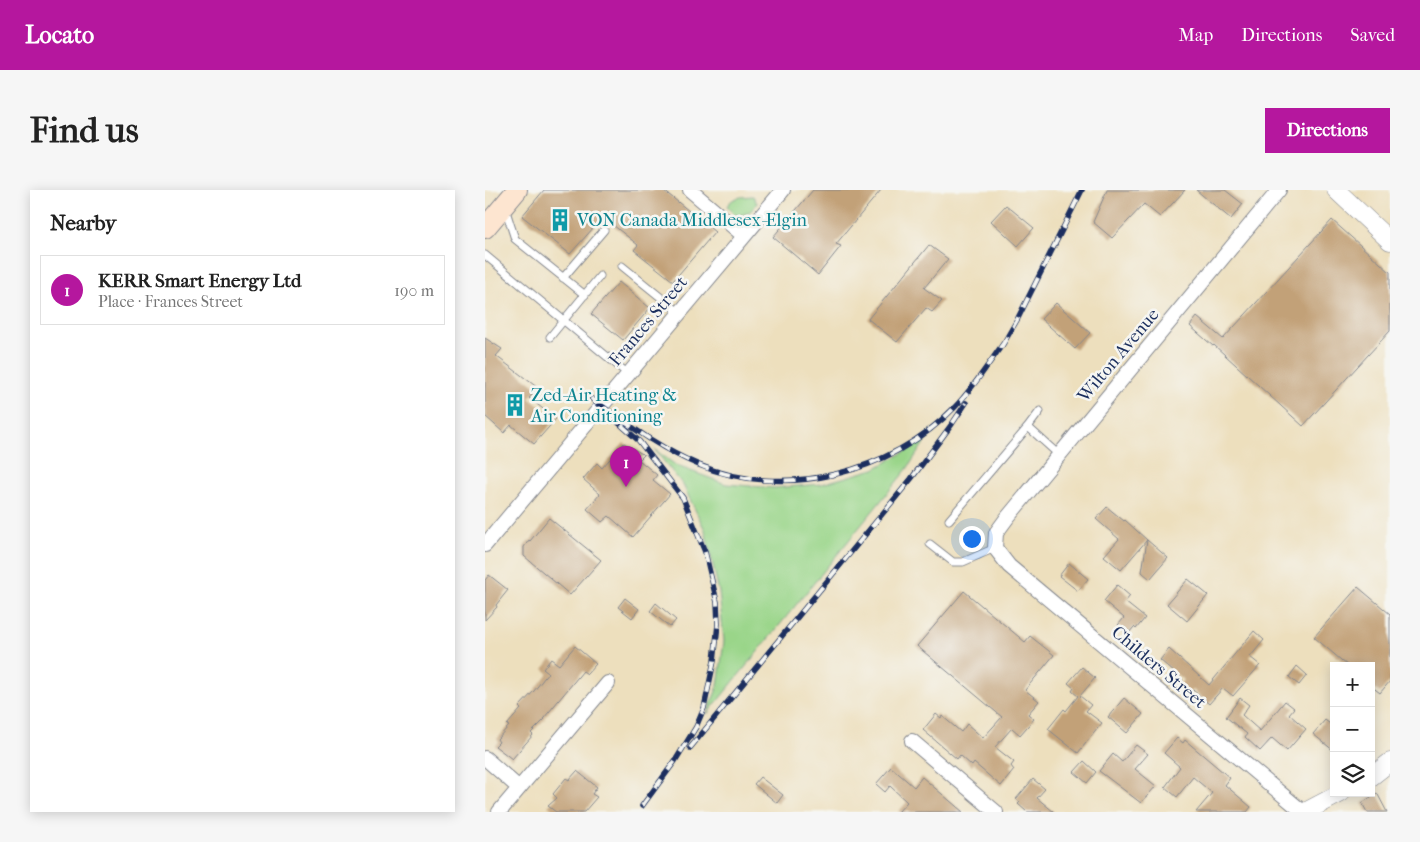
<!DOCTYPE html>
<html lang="en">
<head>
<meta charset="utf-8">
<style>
	:root { --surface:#fff; --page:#f6f6f6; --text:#222; --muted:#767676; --line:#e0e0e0; --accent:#b5179e }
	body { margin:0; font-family:"IM FELL French Canon",serif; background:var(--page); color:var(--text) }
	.controls { position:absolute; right:15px; bottom:15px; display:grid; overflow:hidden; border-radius:0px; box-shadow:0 2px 12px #0003 }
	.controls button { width:45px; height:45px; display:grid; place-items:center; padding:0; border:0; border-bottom:1px solid var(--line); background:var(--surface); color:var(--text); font:25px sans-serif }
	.you { position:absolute; left:486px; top:348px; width:18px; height:18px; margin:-12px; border:4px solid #fff; border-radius:50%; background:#1a73e8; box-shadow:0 0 0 8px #1a73e833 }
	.badge { display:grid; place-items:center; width:32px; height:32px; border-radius:50%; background:var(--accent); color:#fff; font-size:16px; font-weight:700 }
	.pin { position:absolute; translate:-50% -41px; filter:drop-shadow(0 1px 2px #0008) }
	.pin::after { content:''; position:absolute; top:26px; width:18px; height:15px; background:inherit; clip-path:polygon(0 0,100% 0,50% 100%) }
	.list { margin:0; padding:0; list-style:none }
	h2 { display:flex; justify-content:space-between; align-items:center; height:65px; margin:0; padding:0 20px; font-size:21px }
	h2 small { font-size:16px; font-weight:400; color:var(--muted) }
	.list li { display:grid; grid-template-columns:32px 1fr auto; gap:15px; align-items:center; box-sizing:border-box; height:70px; margin:0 10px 10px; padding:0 10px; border:1px solid var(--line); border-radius:0px }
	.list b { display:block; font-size:19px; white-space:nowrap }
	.list p { margin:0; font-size:16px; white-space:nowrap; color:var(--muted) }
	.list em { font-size:16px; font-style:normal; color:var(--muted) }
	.icon { flex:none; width:28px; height:28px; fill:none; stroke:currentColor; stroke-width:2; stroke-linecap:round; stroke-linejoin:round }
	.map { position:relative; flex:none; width:905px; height:622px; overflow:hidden; border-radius:0px }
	header { display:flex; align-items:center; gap:30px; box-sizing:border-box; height:70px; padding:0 25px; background:var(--accent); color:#fff }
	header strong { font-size:24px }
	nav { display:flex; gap:28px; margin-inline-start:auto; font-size:18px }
	.intro { display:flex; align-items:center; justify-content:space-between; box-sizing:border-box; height:120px; padding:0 30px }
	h1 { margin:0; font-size:35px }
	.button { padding:12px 22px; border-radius:0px; background:var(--accent); color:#fff; font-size:18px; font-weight:700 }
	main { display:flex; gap:30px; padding:0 30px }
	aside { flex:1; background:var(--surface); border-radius:0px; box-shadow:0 2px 12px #0003 }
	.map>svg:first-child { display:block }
</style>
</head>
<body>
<header>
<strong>Locato</strong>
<nav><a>Map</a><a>Directions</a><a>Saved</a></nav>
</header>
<div class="intro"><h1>Find us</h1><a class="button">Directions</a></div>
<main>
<aside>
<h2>Nearby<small></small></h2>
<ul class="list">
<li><span class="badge">1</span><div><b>KERR Smart Energy Ltd</b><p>Place · Frances Street</p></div><em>190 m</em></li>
</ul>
</aside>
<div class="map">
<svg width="905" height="622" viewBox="0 0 905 622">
	<rect width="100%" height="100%" fill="#f6f6f2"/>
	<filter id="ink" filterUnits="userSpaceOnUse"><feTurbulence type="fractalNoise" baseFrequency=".02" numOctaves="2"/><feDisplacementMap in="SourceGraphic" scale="10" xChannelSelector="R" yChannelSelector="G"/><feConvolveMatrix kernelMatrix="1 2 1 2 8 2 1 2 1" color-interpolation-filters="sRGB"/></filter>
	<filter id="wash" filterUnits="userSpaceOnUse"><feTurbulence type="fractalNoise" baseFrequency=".0096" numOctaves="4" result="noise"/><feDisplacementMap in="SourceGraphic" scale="20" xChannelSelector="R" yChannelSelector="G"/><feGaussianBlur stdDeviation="1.12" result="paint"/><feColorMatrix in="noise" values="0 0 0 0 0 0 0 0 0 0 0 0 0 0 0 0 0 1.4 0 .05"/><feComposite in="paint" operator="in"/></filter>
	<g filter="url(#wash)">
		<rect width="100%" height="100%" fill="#eddfbd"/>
		<path fill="#9ad589" stroke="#5a8274" d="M268,6L272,13C266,22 262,25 251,25L242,16C248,6 257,7 268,6Z
			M441,250L422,279L222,524L233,496L239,451L234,402L220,340L198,295L169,259L192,276L241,294L289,298L337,294L389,279Z"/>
		<g id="blocks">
			<path fill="#c2a178" d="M59,0H178L230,42L188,91L149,60L153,55L118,27L85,64L37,26Z
				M328,0H396L351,54L356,56L333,85L288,47Z
				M622,0H700L675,27L659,14L627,48L608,32Z
				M711,0H740L758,14L746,29Z
				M521,15L549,38L533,56L506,31Z
				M847,30L905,82V141L818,236L729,155L728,156L705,136L712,127L738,149Z
				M444,55L463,69L439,98L457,111L447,122L441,118L412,152L383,129Z
				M134,92L165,118L138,150L106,124Z
				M571,113L605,143L590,159L556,129Z
				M0,148L17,159L11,166L53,198L44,208L71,229L49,254L26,235L19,243L0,226Z
				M139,253L159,265L154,270L172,285L168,290L185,304L148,347L124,326L117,332L102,319L115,304L98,289L112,273L117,278Z
				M622,317L639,331L640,330L662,350L636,380L619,366L634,349L611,329Z
				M64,328L116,370L85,405L39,366V357L44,350L45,351Z
				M662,350L683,368L665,389L657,382Z
				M584,373L603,389L593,401L574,386Z
				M4,385L23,400L11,415L12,417L0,430V390Z
				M703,389L723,405L702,431L682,414Z
				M632,395L645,406L640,412L660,428L651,439L649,437L643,444L633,435L639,428L619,411Z
				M873,397L905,424V491L895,503L886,496V476H863L829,447Z
				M479,401L540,452L545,446L569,465L540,500L554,511L543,524L549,529L535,545L527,538L510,557L529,572L526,576L529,580L516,596L489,573L487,576L475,565L472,569L438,540L451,524L456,528L457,526L476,542L482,534L498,548L517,527L432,456Z
				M140,408L154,419L147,428L133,417Z
				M171,413L191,430L185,437L165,421Z
				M769,441L779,450L765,467L775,475L748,506L738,498L724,514L708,500L705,503L695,494L698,490L675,470L684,459L724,495Z
				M90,456L111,474L102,484L98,481L59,528L60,529L46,543L48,545L27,569L10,556L14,552L12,549L24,536L22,535L36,519L34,517L49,501L63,483L58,479L66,469L74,475Z
				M812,476L822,485L814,495L804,487Z
				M597,477L610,488L595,506L606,515L601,521L617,533L593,563L563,539L579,519L581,521L593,506L587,501L589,498L583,493Z
				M639,508L658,524L642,543L623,527Z
				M755,508L764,515L757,525L775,541L800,511L809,518L804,524L821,539L802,561L787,548L775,561L760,547L762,544L741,527Z
				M840,530L849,537V561L828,544Z
				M692,548L698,553L700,550L745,588L740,595L766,617L762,622H711L727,603L708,587L692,607L680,597L695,577L679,563Z
				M651,555L663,564L650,579L671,596L656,613L614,581L628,564L637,572Z
				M599,571L611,582L602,593L589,582Z
				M406,577L429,597L437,587L478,622H413L422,612L405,596L400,602L391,594Z
				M92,581L112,597L107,604L112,607L99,622H71L63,616L72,608L68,604L81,588L84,590Z
				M275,587L298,605L292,613L269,594Z
				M548,589L560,599L552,608L569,622H542L533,614L535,612L531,609Z
				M892,603L902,622H882L877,613Z"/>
		</g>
	</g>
	<g filter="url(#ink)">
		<use href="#blocks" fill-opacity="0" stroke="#84878e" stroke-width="1"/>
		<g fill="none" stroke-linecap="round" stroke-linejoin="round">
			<defs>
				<path id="service" d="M20,18L30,49L100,105
					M0,65L143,184
					M137,76L195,123
					M78,88L119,40
					M65,147L115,86
					M543,237L555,221
					M464,330L543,237L574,265
					M445,354L468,372H478L510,358"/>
				<path id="minor" d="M205,0L259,46
					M794,0L522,328L511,343L510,358L524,376L818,622
					M0,355L298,0
					M427,551L511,622
					M0,568L34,598
					M14,622L123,493"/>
				<path id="tertiary" d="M851,0L905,51
					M886,587L905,572
					M820,622L856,603"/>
				<path id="secondary" d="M0,38L32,0"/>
			</defs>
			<use href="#service" stroke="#84878e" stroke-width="9"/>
			<use href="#minor" stroke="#84878e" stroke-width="16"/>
			<use href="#tertiary" stroke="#84878e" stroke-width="19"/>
			<use href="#secondary" stroke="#84878e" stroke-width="22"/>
			<use href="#service" stroke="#fff" stroke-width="7"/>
			<use href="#minor" stroke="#fff" stroke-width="14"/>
			<use href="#tertiary" stroke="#fff" stroke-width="18"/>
			<use href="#secondary" stroke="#fde5d0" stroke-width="20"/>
			<defs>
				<path id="rail" d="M517,156L532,130L597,0
					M205,558L426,289L467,234L481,213
					M157,616L190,571L211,537L219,518L229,471L233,434L232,412L220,362L198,308L154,251L107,209C141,233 175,259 214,275C299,310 406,284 470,217C489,197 504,173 520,151"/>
			</defs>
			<use href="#rail" stroke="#1b2f5e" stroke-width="5.5"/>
			<use href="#rail" stroke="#f6f6f2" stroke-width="4" stroke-dasharray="11" stroke-linecap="butt"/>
		</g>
	</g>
	<defs>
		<symbol id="building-bare" viewBox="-9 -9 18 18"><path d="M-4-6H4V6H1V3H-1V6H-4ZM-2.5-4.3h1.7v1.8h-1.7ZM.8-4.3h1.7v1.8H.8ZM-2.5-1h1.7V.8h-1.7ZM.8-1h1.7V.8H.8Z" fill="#0f9aa8" stroke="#f6f6f2" stroke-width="2.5" paint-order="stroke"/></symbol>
	</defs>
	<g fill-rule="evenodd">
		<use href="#building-bare" x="59" y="14" width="32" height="32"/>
		<use href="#building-bare" x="14" y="199" width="32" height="32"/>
	</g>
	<g text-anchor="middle" stroke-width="5" stroke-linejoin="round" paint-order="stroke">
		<g font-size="18" fill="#0d838f" stroke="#f6f6f2" text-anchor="start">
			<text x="92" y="36">VON Canada Middlesex-Elgin</text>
			<text x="46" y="211">Zed-Air Heating &amp;<tspan x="46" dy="21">Air Conditioning</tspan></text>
		</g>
		<g font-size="18" fill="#1b2f5e" stroke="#f6f6f2">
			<text transform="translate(163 131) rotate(-50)" y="6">Frances Street</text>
			<text transform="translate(633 165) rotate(-50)" y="6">Wilton Avenue</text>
			<text transform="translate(674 477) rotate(40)" y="6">Childers Street</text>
		</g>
	</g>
</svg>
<div class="controls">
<button>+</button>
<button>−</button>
<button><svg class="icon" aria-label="layers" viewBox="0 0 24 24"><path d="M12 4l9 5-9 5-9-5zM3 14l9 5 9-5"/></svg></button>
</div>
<div class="you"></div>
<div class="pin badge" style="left:141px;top:297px">1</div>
</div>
</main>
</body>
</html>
